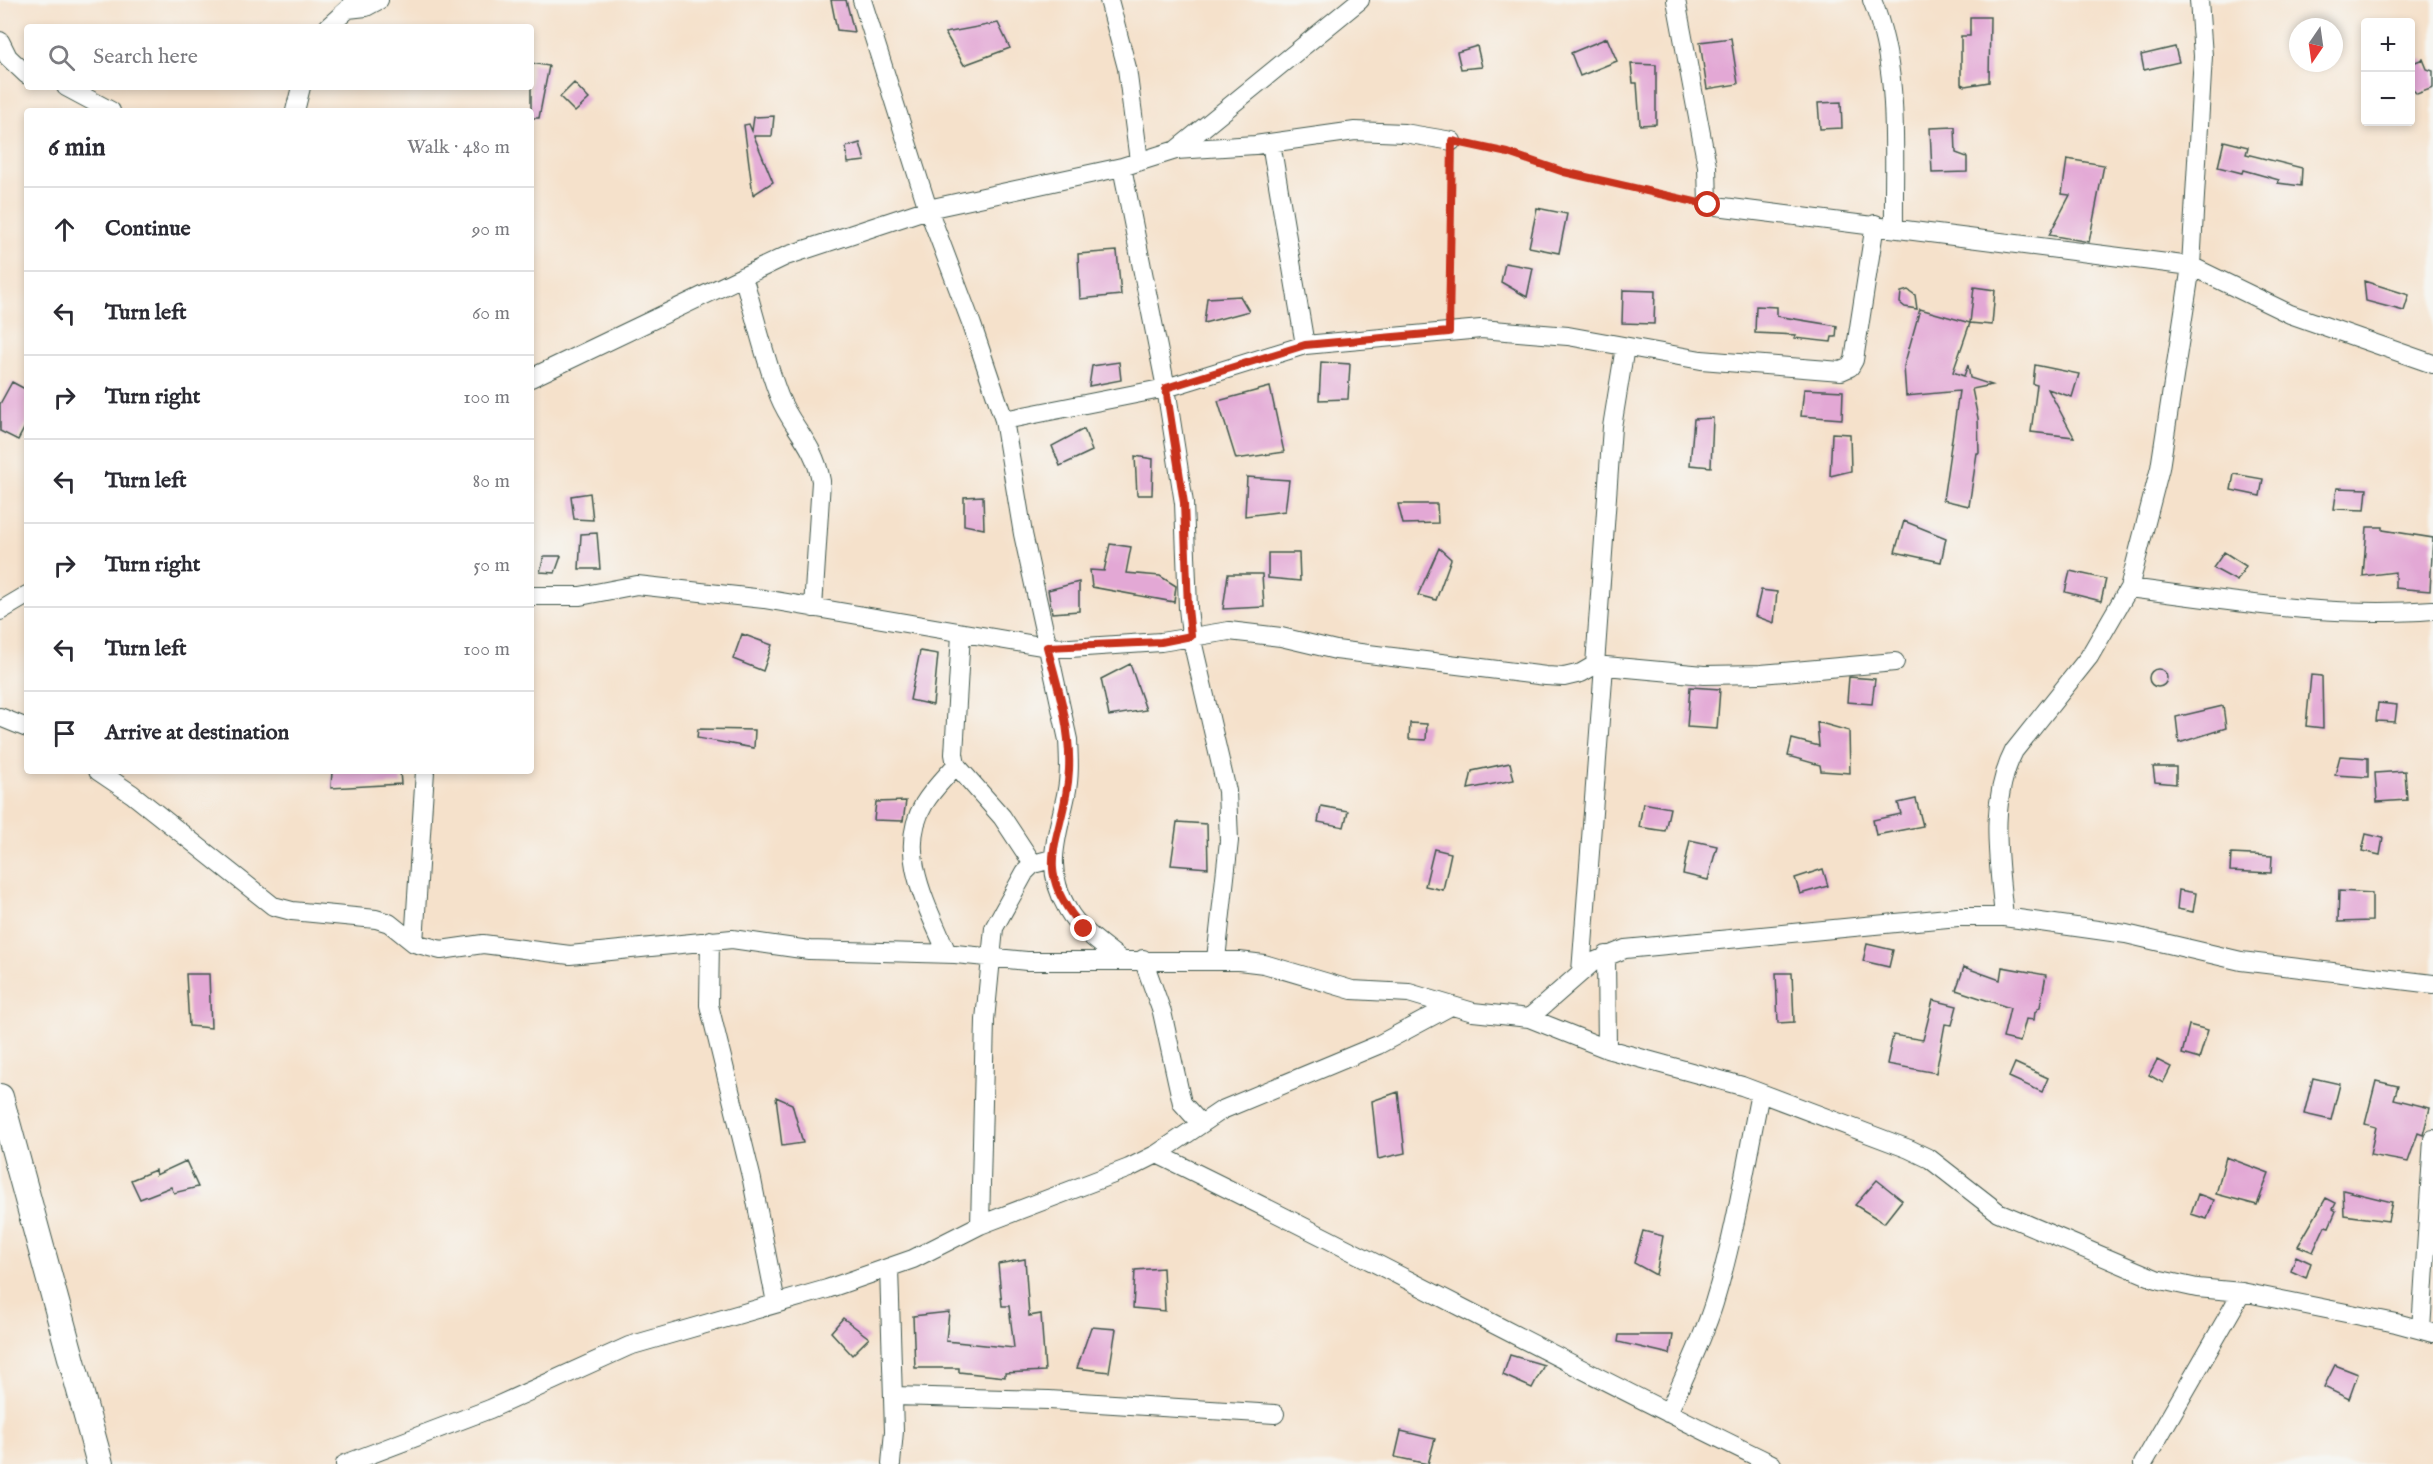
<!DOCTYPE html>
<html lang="en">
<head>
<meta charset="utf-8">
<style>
	:root { --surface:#fff; --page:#f2f2f3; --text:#2b2b33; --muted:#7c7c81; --line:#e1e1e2 }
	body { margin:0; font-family:"IM FELL English",serif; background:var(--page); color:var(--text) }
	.controls { position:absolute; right:18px; top:18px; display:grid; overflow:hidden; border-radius:6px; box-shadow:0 3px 9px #0003 }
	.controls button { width:54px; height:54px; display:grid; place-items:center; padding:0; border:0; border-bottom:2px solid var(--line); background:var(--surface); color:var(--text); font:30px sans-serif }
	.compass { position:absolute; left:2289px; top:18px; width:54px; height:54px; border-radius:50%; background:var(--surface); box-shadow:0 3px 9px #0003; rotate:193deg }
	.stop { position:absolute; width:18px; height:18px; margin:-14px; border:4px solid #c8321e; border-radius:50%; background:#fff }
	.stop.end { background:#c8321e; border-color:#fff; box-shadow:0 2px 6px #0008 }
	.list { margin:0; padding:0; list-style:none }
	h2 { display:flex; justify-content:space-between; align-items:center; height:78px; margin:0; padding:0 24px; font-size:26px }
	h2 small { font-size:20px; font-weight:400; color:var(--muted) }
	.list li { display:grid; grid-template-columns:39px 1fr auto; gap:18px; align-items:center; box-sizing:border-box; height:84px; padding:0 24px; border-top:2px solid var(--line) }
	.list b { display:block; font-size:22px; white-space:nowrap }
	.list em { font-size:20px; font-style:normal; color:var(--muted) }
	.icon { flex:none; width:33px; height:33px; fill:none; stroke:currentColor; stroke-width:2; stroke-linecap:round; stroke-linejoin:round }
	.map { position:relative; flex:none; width:2433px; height:1464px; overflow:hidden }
	.search { position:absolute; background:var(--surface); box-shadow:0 3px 9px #0003; left:24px; top:24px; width:510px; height:66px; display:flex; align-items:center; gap:15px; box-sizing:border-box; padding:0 21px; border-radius:6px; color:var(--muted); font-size:22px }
	.panel { position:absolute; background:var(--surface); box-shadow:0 3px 9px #0003; left:24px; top:108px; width:510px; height:666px; border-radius:6px }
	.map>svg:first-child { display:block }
</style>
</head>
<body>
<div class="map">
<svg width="2433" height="1464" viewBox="0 0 2433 1464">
	<rect width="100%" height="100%" fill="#f6f6f2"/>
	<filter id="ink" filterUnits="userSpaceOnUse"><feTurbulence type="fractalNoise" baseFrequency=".0167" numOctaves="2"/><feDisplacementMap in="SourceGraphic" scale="12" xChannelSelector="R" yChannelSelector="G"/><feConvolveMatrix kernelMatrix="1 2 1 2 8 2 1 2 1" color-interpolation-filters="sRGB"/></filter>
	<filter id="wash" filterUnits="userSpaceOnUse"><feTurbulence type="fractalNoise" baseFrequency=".008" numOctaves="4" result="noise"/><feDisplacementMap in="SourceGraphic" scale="24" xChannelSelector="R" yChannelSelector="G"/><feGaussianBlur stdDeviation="1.35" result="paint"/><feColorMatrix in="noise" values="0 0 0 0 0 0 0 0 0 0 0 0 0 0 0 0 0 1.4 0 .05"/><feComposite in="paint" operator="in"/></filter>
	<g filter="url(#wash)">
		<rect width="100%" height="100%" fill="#f5e1cb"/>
		<g id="blocks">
			<path fill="#e3a8d5" d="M831,0H846L854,32L837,30Z
				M1970,17H1990L1989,82L1965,86L1961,84V36H1970Z
				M998,23L1010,48L964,65L945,33Z
				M1607,38L1617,61L1580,76L1571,53Z
				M1731,38L1738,84L1707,89L1700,42Z
				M1477,46L1482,67L1461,69L1457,52Z
				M2175,47L2179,62L2144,70L2141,55Z
				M2423,59L2427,69L2433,71V88L2417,94L2410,87V64Z
				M531,63L549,66L539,118H531Z
				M1631,64L1656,65V124L1640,125L1637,83H1633Z
				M574,83L589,99L575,112L560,97Z
				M1841,102L1842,128L1820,129L1818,103Z
				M774,116L772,136H754L773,182L753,195L744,125L749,124L752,131L754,117Z
				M1955,127L1956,153L1967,157V172L1932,173L1930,128Z
				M2224,141L2248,147L2246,154L2302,168L2301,186L2278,183L2279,180L2243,170L2242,173L2218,167Z
				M860,143L865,161L848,163L846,147Z
				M2067,159L2104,165L2089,242L2049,235L2070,195L2062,194Z
				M1537,208L1567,214L1559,253L1529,247Z
				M1117,251L1121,295L1080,299L1078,254Z
				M1505,263L1533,268L1527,297L1501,282Z
				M2364,281L2409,295L2404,311L2366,301Z
				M1974,287L1995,290L1992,325L1970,323Z
				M1623,290L1655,291L1654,324L1622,323Z
				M1908,290L1915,295L1917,309L1905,307L1900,303L1901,292Z
				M1240,296L1249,311L1204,323L1207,298Z
				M1756,306L1777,307V316L1837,326L1836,337H1832L1831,342L1794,338L1796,335L1755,333Z
				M1920,309L1970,323L1953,372L1964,376L1968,365L1970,378L1992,385L1972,389L1978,418L1979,453H1977L1969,506L1943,500L1959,391L1906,396L1904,366Z
				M1119,362L1121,380L1089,386L1092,366Z
				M1321,362L1350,364L1348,399L1319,400Z
				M2035,365L2079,374L2072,397L2048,389L2074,437L2031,432L2037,385L2033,384Z
				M12,382L27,390V423L18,440L0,431V404Z
				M1270,387L1284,452L1236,459L1218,401Z
				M1804,389L1843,391L1842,419L1801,416Z
				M1713,418L1711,467L1690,465L1694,419Z
				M1084,429L1092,451L1060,466L1052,446Z
				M1832,433L1850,434L1851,471L1830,476Z
				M1135,456L1153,459L1152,495H1137Z
				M2234,474L2263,479L2260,496L2231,490Z
				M1247,477L1289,480L1285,511L1245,516Z
				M2337,488L2367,489L2365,510L2334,509Z
				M590,493L593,520L574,519L571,496Z
				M983,496L984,529L964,525V497Z
				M1398,504H1437L1438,523L1403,524Z
				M1904,521L1946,538L1941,562L1895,552Z
				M2367,527H2383V530L2433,538L2430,591L2395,588V572L2363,576Z
				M597,533L600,569H579L581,534Z
				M1110,544L1131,547L1126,573L1160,576L1176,586L1174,602L1092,587L1090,570L1104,571Z
				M1439,548L1451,559L1436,600L1418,595Z
				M2224,552L2246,566L2237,581L2213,568Z
				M1268,553H1299L1300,581L1268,578Z
				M544,556H561L555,573L540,572Z
				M2070,571L2106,579L2101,601L2065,592Z
				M1228,574H1262L1264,607L1223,609Z
				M1079,582V611L1052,613L1048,590Z
				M1761,590L1777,592L1774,623L1755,616Z
				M742,634L772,645L763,671L733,659Z
				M920,651L938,654L933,705L910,700Z
				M1130,664L1146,710L1109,716L1101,679Z
				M2149 678a9 9 0 1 1 18 0a9 9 0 1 1-18 0Z
				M2311,675L2322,676L2323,728L2306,726Z
				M1849,677L1875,679L1872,704L1847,702Z
				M1690,687L1720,689L1717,729L1687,727Z
				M2378,703L2397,705L2395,722L2376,721Z
				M2223,706L2226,728L2179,743L2176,717Z
				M1817,722L1849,731L1850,773L1821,771L1820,765L1788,756L1792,739L1819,746Z
				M1410,723L1427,724L1426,740L1409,739Z
				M698,729L755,730L754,748L697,738Z
				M2340,756L2368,758V777L2335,775Z
				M1510,763L1514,780L1468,789L1472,771Z
				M2153,767H2176V784L2155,782Z
				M332,771H400L401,784L331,788Z
				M2405,771L2407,800L2377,802L2375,773Z
				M1916,799L1923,826L1876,835L1873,820L1901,814L1898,803Z
				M906,801L903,821L874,820L876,802Z
				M1643,803L1670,808L1665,831L1639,827Z
				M1321,806L1348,811L1344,827L1318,822Z
				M1177,822L1207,824L1208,868L1171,865Z
				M2366,834L2383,838L2380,855L2362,851Z
				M1690,840L1717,846L1708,880L1683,874Z
				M1434,849L1451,853L1443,890L1425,886Z
				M2231,854L2272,856L2271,873L2230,871Z
				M1823,869L1828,886L1800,894L1795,878Z
				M2179,890L2196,893L2193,912L2177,909Z
				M2339,891L2372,893V921L2338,922Z
				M1867,944L1893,950L1889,967L1863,961Z
				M1964,967L2000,980L2002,967L2046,975L2040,1007L2035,1012L2034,1020L2026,1019L2020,1042L2003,1038L2010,1008L1956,990Z
				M1776,973H1792L1794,1022L1778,1023Z
				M186,974H209L211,1028L189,1026Z
				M1933,1000L1957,1006L1952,1025L1945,1024L1936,1073L1887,1064L1893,1035L1923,1040Z
				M2189,1025L2208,1030L2199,1059L2182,1054Z
				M2157,1060L2171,1067L2163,1083L2149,1075Z
				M2015,1063L2048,1078L2042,1092L2009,1077Z
				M2313,1078L2340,1084L2331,1120L2304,1114Z
				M2376,1081L2398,1086L2394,1099L2430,1108L2423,1135L2418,1133L2408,1162L2370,1155L2376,1127L2365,1124Z
				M1398,1092L1405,1153L1378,1159L1372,1101Z
				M776,1097L792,1104L803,1143L782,1146Z
				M2226,1157L2269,1173L2257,1205L2216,1194Z
				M186,1161L198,1187L174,1193L171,1187L140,1199L131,1180L155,1170L156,1175Z
				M1877,1180L1902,1200L1884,1223L1855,1205Z
				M2343,1190L2392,1202L2388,1221L2344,1215Z
				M2198,1194L2214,1200L2207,1219L2191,1214Z
				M2326,1198L2336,1203L2333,1209L2336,1211L2329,1227L2325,1226L2313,1252L2298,1246Z
				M1643,1231L1663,1236L1656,1275L1634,1263Z
				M2296,1256L2311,1263L2306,1278L2291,1271Z
				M1025,1259L1029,1316L1041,1314L1045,1371L1005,1373V1377L959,1372V1368H915L913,1316L949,1312L946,1341L1014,1348L1009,1306H1002L998,1264Z
				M1163,1268L1165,1311L1133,1308L1135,1270Z
				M843,1318L869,1338L852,1355L831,1332Z
				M1091,1327L1116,1329L1109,1372L1077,1368Z
				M1619,1335H1673L1670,1354L1618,1342Z
				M1510,1355L1544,1365L1532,1388L1503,1375Z
				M2335,1365L2358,1374L2349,1399L2324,1387Z
				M1401,1431L1435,1439L1428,1464L1395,1457Z"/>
		</g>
	</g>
	<g filter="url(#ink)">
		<use href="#blocks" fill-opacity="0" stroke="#3f564b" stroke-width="1.5"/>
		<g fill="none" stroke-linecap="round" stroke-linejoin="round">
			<defs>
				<path id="street" d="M862,0L928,209L972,325L1004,420L1023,534L1068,740C1069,759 1070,777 1066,795C1057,839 1043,867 1068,910C1079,930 1103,945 1121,960
					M1109,0L1127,68L1139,161
					M1676,0L1707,166L1708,205L2191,266L2290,314L2433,364
					M1872,0C1901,71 1893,152 1894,227
					M348,9L366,7L379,0
					M328,27L348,9L354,0
					M0,41L8,57L27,75
					M66,87L111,111
					M295,111L301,87
					M1271,143L1305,345
					M1176,150L1255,145L1355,131L1404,133L1452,141
					M1122,167L1166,388L1184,503L1188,608L1191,636L1227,791L1229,841L1216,959
					M743,276C755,316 764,357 779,396C792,429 814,442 821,481L813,608
					M531,378L786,256L928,209L1122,167L1176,150L1360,0
					M1004,420L1166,388L1305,345L1481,329L1568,336L1701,360L1841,371L1850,367L1854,360L1875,224
					M2129,588C2230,601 2331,618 2433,610
					M531,596H580L637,585L764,599L1047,647L1070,648L1161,642L1229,631L1281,637L1336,650L1546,676L1564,677L1581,673L1595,665L1612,427L1625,347
					M0,611L27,595
					M961,634L954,754L956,765L1002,817L1033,864
					M1595,665L1704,675L1761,674L1895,662
					M0,717L27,728
					M98,771L132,794L273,906L292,911L376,919L389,923L414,943L441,950L483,944L570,955L732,939L809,950L955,954L1027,961H1239L1264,964L1352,990L1409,993L1473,1012L1529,1018L1593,962L1625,949L1958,917H2004L2126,934L2241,961L2433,984
					M2004,917C1999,862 1988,802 2014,751L2089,657L2129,588L2160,468L2191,266L2203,56L2199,0
					M710,940L709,1005L752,1180L776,1303
					M414,943L425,771
					M947,953C929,909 895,852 924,804C932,790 945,778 956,765
					M1606,955L1607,1049
					M1143,959L1162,1012L1182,1103L1200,1123
					M1581,972L1604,666
					M1529,1018L1607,1049L1742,1086L1909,1149L1930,1159L1998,1212L2156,1279L2197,1288L2242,1292L2396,1323L2433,1333
					M1157,1154C1364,1254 1565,1364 1772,1464
					M980,1225L985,1020L994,928L1025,872L1033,864L1052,859
					M889,1268L894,1431L891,1464
					M2421,1330L2433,1139
					M893,1396L1049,1400L1275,1414
					M1668,1413C1684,1377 1702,1342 1714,1303C1735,1235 1746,1163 1760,1093
					M345,1464L490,1409L629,1346L827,1289L913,1259L980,1225L1129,1168L1157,1154L1222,1110L1378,1045L1449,1007
					M2143,1464L2242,1292"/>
				<path id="secondary" d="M0,1097L100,1464"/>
			</defs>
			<use href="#street" stroke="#3f564b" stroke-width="20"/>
			<use href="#secondary" stroke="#3f564b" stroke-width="28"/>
			<path stroke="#3f564b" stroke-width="4" stroke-dasharray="4.5 4.5" stroke-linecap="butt" d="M1469,144L1507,153L1564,172L1691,201
				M1449,316L1452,158"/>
			<use href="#street" stroke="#fff" stroke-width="18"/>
			<use href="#secondary" stroke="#fff" stroke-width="26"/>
		</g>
	</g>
	<g fill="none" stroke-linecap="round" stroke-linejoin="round" filter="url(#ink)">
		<path stroke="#c8321e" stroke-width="8" d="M1084,929C1026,865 1066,839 1069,770C1071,728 1058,687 1047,647L1161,642L1191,636L1188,608L1184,503L1166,388L1305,345L1449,332L1452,141L1508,153L1564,172L1708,205"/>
	</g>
</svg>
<div class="controls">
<button>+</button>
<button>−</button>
</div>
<svg class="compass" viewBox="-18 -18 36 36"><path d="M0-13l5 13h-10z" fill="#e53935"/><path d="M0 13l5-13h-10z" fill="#7c7c81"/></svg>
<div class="stop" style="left:1708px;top:205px"></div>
<div class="stop end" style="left:1084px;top:929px"></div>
<div class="search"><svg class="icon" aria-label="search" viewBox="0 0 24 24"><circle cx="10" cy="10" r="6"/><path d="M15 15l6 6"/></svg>Search here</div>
<section class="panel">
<h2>6 min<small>Walk · 480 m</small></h2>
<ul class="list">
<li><svg class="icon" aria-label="ahead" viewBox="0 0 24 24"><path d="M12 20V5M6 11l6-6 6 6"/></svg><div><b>Continue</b></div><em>90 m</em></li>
<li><svg class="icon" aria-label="left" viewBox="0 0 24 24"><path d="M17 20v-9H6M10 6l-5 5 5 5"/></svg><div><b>Turn left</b></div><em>60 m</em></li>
<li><svg class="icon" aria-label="right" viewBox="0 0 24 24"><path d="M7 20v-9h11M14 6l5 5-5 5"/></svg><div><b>Turn right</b></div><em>100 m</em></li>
<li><svg class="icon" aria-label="left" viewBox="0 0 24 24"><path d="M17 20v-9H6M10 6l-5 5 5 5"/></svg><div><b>Turn left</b></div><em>80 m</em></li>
<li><svg class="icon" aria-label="right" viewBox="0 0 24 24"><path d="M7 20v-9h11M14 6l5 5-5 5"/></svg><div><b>Turn right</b></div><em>50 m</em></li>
<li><svg class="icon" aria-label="left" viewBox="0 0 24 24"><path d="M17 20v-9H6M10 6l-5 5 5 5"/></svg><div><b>Turn left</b></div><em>100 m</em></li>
<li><svg class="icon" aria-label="arrive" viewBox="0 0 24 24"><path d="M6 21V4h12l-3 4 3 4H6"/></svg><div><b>Arrive at destination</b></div></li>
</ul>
</section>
</div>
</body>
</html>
